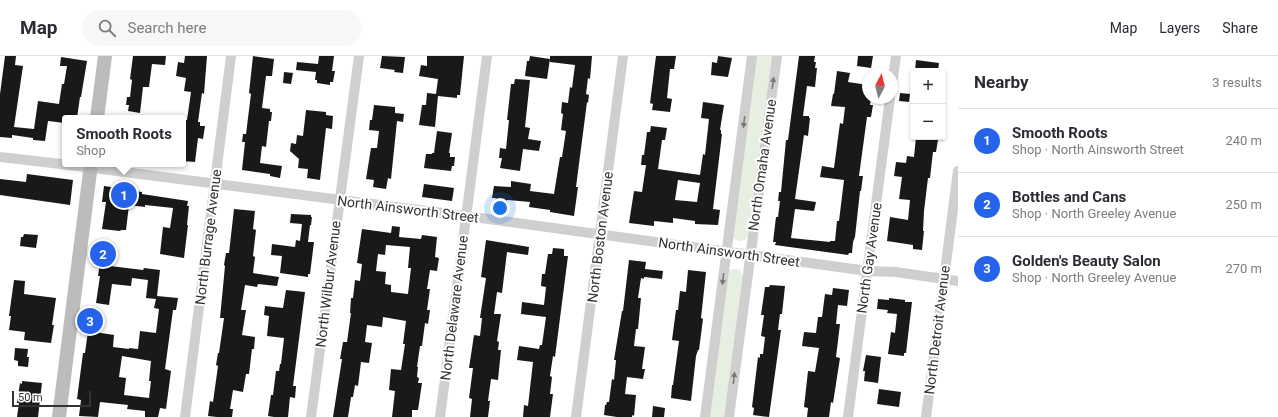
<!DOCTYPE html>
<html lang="en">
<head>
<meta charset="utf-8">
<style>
	:root { --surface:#fff; --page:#f7f7f7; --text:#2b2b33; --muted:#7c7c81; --line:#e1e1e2; --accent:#2563eb }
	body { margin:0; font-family:Roboto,sans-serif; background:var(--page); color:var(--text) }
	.controls { position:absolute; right:12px; top:12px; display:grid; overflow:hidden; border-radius:4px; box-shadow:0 1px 3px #0004 }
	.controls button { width:36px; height:36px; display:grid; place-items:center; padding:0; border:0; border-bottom:1px solid var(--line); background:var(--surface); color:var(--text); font:20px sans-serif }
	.compass { position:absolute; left:862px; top:12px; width:36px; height:36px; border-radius:50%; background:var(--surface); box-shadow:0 1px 3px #0004; rotate:7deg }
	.scale { position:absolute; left:12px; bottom:10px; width:79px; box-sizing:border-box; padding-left:4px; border:2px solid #323232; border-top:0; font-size:11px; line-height:14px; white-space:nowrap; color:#323232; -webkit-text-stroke:3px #fff; paint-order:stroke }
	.you { position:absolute; left:500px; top:152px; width:14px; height:14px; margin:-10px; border:3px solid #fff; border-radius:50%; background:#1a73e8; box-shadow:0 0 0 6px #1a73e833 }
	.badge { display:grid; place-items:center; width:26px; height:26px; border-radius:50%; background:var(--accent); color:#fff; font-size:13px; font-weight:700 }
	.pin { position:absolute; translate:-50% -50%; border:2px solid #fff; box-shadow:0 1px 4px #0006 }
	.popup { position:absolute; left:62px; top:59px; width:124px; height:52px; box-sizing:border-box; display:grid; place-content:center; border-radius:4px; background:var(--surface); filter:drop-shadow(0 1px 3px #0005); font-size:13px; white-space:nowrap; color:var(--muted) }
	.popup b { font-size:15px; color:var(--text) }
	.popup::after { content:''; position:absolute; left:50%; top:100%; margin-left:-8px; border:8px solid transparent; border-top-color:var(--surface) }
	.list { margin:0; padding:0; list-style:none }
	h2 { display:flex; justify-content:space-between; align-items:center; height:52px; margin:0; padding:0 16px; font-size:17px }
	h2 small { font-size:13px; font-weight:400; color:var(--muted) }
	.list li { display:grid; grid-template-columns:26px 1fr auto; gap:12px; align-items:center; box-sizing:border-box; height:64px; padding:0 16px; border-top:1px solid var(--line) }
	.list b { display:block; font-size:15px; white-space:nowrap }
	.list p { margin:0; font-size:13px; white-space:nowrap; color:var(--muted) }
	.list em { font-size:13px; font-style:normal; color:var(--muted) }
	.icon { flex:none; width:22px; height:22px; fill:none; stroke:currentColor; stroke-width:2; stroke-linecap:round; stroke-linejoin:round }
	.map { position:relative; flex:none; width:958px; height:361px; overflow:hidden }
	header { display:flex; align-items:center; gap:24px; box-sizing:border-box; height:56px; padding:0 20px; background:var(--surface); border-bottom:1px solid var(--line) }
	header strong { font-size:19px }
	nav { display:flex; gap:22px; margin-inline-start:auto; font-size:14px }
	.search { width:280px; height:36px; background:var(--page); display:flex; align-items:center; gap:10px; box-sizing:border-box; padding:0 14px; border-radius:22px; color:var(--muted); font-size:15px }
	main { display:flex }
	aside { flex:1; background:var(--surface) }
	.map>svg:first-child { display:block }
</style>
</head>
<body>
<header>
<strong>Map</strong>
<div class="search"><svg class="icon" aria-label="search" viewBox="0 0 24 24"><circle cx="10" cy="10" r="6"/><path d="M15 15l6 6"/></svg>Search here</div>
<nav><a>Map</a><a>Layers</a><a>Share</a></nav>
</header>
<main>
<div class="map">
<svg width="958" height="361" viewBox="0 0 958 361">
	<rect width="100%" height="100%" fill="#fff"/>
	<path fill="#e7efe0" d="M756,0H772L748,180L745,184L739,185L734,183L732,178Z
		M733,213C739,213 741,214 743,220L724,361H709L728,218L730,214Z"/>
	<path fill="#191919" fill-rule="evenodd" d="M5,0H16L15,9L23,10L14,71L34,73L38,45L59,48L62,28H64L67,10H60L61,1L87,5L81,41H80L77,62H65V67L48,65L45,85L33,84V82L12,79V82L0,81V38Z
		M133,0H166L165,9L152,8L149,31H143L140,57L128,55L129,49H126L127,41H130L132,24L130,23Z
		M185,0H207L204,38L202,37L198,66H200V70H205L203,83L198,82L195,106L183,105V64H187L191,36L184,35L186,22L176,20L178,6L184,7Z
		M253,0L274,3L272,20H266L262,52L270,53V56H272L271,65H269L266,91L262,90L260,107L282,110L280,122L270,120V118L242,114L245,86H242L243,78H246L251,38L249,37Z
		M319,0H334L332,15H335L333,26H330V29L317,27V24H315L316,16L296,14L297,6L318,8Z
		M382,0L405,1L403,17L394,16L395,14L380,12Z
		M427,0H464L460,39H457V42L438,40L435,71L419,69L422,49H426L427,37L436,38L438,23L419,20L421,9L427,10Z
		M530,0L550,3L547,23L525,20L527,5H529Z
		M550,0H592L590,23L588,22L586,38L589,39L588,47L587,46L576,131H578L574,160L550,156V154L529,151L530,146L507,144V145L495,144L496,142H492L494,130L511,131V125L531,128L530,135L554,138L560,101H562L566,75L561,74L563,58L561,57L562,46L568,47L570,31L572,32L575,9L550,6Z
		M656,0H676L674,13H670L667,42L672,43L670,56L652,54L653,48L650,47Z
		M718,0L732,2L728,21L711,19L712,6L717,7Z
		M799,0H815L814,6H816L815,12H817L815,31L807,30L803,60H809V62H810L808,80L804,79L795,143L816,146L814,155L795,153L791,182L830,186V185H835L837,165H839L844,124L820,121L822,110L834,112L840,67L843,68L845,51L831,50L833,38H834L837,15L850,17L848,26L868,29V42H871L870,49H873L871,61H867L859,120H863L861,135H860L855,181L853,186L852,197H849L848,199L775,189L776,186H773L776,161H778L780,145H778L779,136H781L786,84H788Z
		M858,0H873L871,12L857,10Z
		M916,4L939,7L938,15H915Z
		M284,16L293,17L291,28L283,27Z
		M515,23L530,24L525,71L530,72L528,83L541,85L539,95L523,93L520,115L500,112L502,102H499L500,92L506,93L509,64H507L511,28H514Z
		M900,37L910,38L909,46L899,45Z
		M703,46L724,49L720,74H721V78H722L713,153L720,154L718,169L695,168V165L673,162V167L654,165V170L629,167L634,135L642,136L646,109H641L642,99H644L647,76H650L651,70L667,72L665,84H662L658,113L700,119L703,98L705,99L709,63L701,62ZM678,124L700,127L697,146L675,144Z
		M374,49L395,51V57L404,58L403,66L397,65L391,123L388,122L386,133L373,131L374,124L366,123L371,92H377L379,75L369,74L370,64H372Z
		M306,54L326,56V59L333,60L332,73L326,72L320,124L307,122L308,113L298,112L299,103L290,95L291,87L296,88L297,79L303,80Z
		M437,75L452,77L449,97H450V101H455L454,110H452L451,115L424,112L426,98H432V97H434Z
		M916,81L938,84L936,96H933L930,122H928L924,155L923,175H924L922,194L913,193V189L887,185L890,161L908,164L910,144L899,143L902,121L894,120L896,106L906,107L907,100L914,101Z
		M27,118L73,124L70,149L0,139V123L26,126Z
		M424,128L454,132L452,145L422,141Z
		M104,130L118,132V133L142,136V138L188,145L187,150H189L187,169H188L184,202L160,198L163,171L170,172L173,152L145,149V151L129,149L126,174H121L120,175L102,173L106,146H102Z
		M234,153L255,155L253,173L256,174L253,200L255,201L253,217L279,221L277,230L258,228L257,231L245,229L241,254H246L242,279L255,281L254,293H252L249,318H246L243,336L233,334L230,353H233L232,361H217L208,360L210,345L213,346L218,310L216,309L218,297H219L224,262H220L225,210L224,209L226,197H229Z
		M291,158L311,159V161H312L311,169H310L308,186H314L310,218H308V221L280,217L282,200L271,199L272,188L295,191L296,184L300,185L302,168L290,167Z
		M392,170L400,171L399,181L421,183L422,179L437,181L435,201L439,202L437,215L430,214L427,233H430L427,254H430L428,268L425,267L422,290H420L417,311H418L417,321L419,322L418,327H422L418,354H412V361H392L395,335L389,334L391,313L401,314L405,288H403L406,265L383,261L382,271L367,269L365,286L372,287L369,307L361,306L358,330L355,329L353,341H351L348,361H333L342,303H340L343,286H347L351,257H350L351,242H353L355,224L360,225L362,208L357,207L362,173L391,177ZM386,189L410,191L408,212H411L408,238L391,236V229L385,228L386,216L376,215L378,198L385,199Z
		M24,178L38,179L36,192L20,190L21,181H23Z
		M486,184L529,191L528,199L507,196L502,237L497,236L494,258H501L497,285L499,286L498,294H501L498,324L491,323L488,345H490L488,361H470L472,343L469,342L473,312H469L474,279L480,280L482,262H480L486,222L481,221Z
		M94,190L108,192V195L112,196L110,210L143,214L144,212L160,214L157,240L178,242L176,254H173L165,313L171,315L166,353L160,352L158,361H145V355L127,353L128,349L100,346L98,361L79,360L81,344L77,343L83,297H85L88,275L114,279L113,291L129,293V292L138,293L140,275L156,277L159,253L154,252L156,243L146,242L148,224L132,222L131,230L112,228L109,249L96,247L100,220H98L101,200L93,199ZM122,300L151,305L149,325H151L149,342L124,339L126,322L119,321Z
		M553,192L564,193V200H568L555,301L553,300L550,320L552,321L550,338H553L550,361H523L524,349L528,350L533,306L517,304L519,290L539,293L540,289H542L546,261L521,258L522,246L544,249L546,231L541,230L542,218H545L548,198H552Z
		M629,204L646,206L645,213L663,215L662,223L644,221V223L641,222L638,242H641L638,273H636L634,290L645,291L642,313H645L643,323L627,321L625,338L636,339L634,360L632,359V361H617L604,359L605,349H606L607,346H609L612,323L614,324L616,304H614L622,255H623Z
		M688,214L706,216L701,262L703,263L699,294H698L696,300L691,345L671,342L672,329H673L679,285L672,284L676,254H678L680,235L686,236Z
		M14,224L25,225L24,238L56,242L52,269H54L51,287L24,284L25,276L9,274L11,260H9Z
		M770,229L785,230L782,258H780L778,274H781L769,361L753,359L754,352L752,351L758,301L760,302V298H763L765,281L761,280L764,259H761L765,231H769Z
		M833,232L849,234L847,250L838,249L836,268H840L836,301L840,302L833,347L831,346L829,361H807L808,352L804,351L808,315L815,316L819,292L802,290L804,276L816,277L818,261H822L825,238L832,239Z
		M286,234L305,236L293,330H296L295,342L290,341L288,361H274L268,360L271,339H273L276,315H279L280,308H281L284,282L267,280L269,260L264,259L265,250L283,252Z
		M889,242L905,244V246H912L906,297H904V300L888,298L891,276L895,277L897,258L887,257L888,254L877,253L878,243L889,244Z
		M86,257L96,258L94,273L84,272Z
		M15,292L28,293L27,301H29L28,311L18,310V305L14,304Z
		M866,299L881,301L878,327L864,325L865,315H863Z
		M22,325L42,327L38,361H17L19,347H17L20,327L22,328Z
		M879,333L901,336L899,351L877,348Z
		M653,350L665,352L664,361H652Z"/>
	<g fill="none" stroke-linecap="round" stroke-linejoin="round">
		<path stroke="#cfcfcf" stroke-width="10" d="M892,29L896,0
			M0,101L78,110L466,160L868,215L896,216L958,225
			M185,361L231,0
			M311,361L359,0
			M440,361L487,0
			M576,361L623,0
			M705,361L752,0
			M729,361L777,0
			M848,361L890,42
			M926,361L958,115"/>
		<path stroke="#bcbcbc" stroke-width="14" d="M97,62L105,0
			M59,361L91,108"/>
	</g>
	<defs><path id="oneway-solid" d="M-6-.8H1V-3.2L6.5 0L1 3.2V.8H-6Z"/></defs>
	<g fill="#797979">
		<use href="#oneway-solid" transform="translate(773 27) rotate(-82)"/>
		<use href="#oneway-solid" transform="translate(744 66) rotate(97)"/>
		<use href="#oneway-solid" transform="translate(723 223) rotate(97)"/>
		<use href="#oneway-solid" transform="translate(734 322) rotate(-83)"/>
	</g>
	<g text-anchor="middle" stroke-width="4" stroke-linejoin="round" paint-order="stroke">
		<g font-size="14" fill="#323232" stroke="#fff">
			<text transform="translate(762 109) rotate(-82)" y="5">North Omaha Avenue</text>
			<text transform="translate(408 153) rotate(7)" y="5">North Ainsworth Street</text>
			<text transform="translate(208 181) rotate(-83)" y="5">North Burrage Avenue</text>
			<text transform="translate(600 181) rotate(-83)" y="5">North Boston Avenue</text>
			<text transform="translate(729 196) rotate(8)" y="5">North Ainsworth Street</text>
			<text transform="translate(869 202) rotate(-82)" y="5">North Gay Avenue</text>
			<text transform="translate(328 228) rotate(-83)" y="5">North Wilbur Avenue</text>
			<text transform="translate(454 252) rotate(-83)" y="5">North Delaware Avenue</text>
			<text transform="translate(937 274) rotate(-83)" y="5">North Detroit Avenue</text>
		</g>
	</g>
</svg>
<div class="controls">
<button>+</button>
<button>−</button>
</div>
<svg class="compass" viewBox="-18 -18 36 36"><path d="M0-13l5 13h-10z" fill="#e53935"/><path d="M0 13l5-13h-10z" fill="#7c7c81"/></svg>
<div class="scale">50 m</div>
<div class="you"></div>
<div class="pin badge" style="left:124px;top:139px">1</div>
<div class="popup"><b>Smooth Roots</b>Shop</div>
<div class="pin badge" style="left:103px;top:198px">2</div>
<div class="pin badge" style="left:90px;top:265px">3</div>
</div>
<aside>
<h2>Nearby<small>3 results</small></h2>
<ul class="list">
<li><span class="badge">1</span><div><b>Smooth Roots</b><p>Shop · North Ainsworth Street</p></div><em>240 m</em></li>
<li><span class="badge">2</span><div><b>Bottles and Cans</b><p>Shop · North Greeley Avenue</p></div><em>250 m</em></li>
<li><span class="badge">3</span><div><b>Golden's Beauty Salon</b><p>Shop · North Greeley Avenue</p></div><em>270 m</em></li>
</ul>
</aside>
</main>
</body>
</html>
